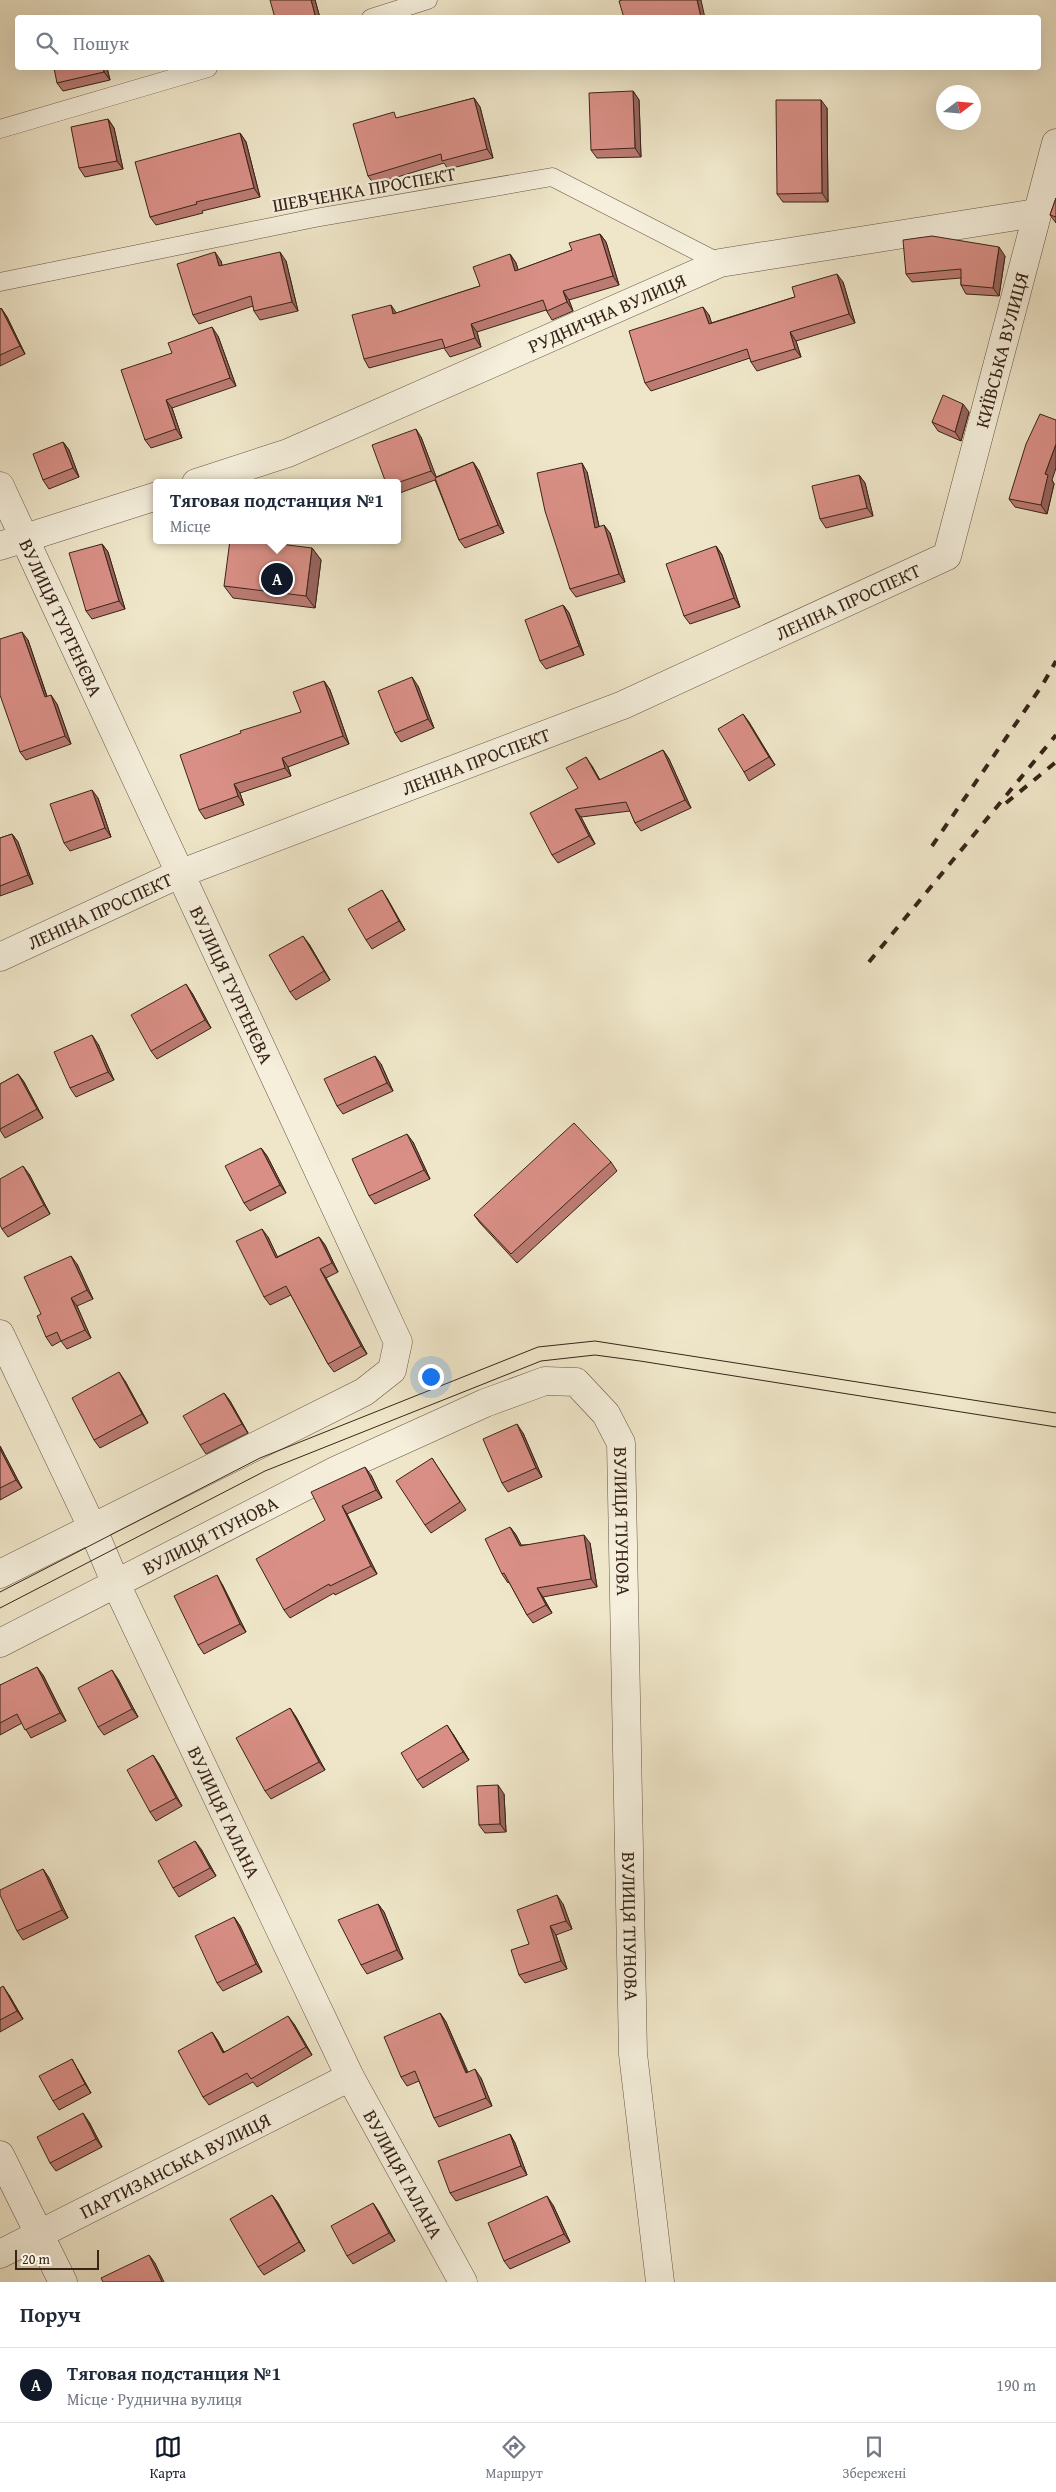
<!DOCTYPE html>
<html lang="uk">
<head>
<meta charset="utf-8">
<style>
	:root { --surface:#fff; --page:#f2f2f3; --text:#1f2937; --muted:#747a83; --line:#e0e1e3; --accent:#111827 }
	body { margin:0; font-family:"Gentium Book Plus",serif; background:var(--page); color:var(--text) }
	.compass { position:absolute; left:936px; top:85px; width:45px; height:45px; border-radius:50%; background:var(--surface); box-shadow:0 5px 20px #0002; rotate:74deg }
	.scale { position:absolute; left:15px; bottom:12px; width:84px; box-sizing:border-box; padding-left:5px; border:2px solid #392418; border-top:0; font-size:14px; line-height:18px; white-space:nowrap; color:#392418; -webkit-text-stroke:4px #f5efdc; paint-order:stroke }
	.you { position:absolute; left:430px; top:1376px; width:18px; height:18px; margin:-12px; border:4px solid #fff; border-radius:50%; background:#1a73e8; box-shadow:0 0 0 8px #1a73e833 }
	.badge { display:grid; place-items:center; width:32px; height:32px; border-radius:50%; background:var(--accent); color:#fff; font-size:16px; font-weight:700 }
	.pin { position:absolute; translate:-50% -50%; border:2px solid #fff; box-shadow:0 1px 5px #0006 }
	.popup { position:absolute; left:153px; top:479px; width:248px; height:65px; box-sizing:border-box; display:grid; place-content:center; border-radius:5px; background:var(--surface); filter:drop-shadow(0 1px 4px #0005); font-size:16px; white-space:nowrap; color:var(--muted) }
	.popup b { font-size:19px; color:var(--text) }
	.popup::after { content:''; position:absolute; left:50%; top:100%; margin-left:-10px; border:10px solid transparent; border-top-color:var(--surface) }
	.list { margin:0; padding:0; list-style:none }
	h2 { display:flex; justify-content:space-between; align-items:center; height:65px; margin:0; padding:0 20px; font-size:21px }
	h2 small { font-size:16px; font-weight:400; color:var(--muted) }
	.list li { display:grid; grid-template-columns:32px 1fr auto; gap:15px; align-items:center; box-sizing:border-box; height:75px; padding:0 20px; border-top:1px solid var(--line) }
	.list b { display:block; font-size:19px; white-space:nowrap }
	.list p { margin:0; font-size:16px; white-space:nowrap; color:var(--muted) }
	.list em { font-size:16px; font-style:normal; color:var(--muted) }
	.icon { flex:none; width:28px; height:28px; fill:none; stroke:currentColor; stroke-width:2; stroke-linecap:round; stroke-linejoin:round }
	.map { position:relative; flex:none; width:1056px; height:2282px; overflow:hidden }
	.search { position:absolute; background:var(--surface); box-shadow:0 5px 20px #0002; left:15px; right:15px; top:15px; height:55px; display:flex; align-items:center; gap:12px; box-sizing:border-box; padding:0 18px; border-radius:5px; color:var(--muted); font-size:19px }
	.sheet { height:140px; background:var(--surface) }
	nav { display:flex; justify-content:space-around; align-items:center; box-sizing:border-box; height:70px; border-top:1px solid var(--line); background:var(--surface); font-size:14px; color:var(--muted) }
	nav a { display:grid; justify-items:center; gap:2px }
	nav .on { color:var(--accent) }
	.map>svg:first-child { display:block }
</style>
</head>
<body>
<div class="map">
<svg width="1056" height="2282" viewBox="0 0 1056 2282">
	<rect width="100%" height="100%" fill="#efe6c9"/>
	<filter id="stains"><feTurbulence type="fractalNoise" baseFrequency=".004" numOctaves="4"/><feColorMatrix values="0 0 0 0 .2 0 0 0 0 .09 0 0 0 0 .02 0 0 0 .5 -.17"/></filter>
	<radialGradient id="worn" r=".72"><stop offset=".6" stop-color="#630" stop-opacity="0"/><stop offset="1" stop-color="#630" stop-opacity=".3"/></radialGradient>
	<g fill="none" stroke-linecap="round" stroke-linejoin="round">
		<defs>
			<path id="service" d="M371,18L428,0
				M0,129L208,68
				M0,282L315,218L552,177L720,263"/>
			<g id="minor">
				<path id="s1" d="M196,483L288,453L720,263L1036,213"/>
				<path id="s2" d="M0,486L398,1342L392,1370L364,1392L0,1574"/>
				<path d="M0,546L157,496"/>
				<path id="s3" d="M0,957L179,874L623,705L947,556L1056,143"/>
				<path id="s4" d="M0,1334L92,1527L116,1584L350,2077L463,2282"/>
				<path id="s5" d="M0,1643L337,1470L485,1403L545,1381L576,1382L606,1414L621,1443L633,2054L660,2282"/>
				<path d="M0,2155L63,2282"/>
				<path id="s6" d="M0,2254L350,2077"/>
			</g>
		</defs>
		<use href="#service" stroke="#665444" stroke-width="19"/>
		<use href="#minor" stroke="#665444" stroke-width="29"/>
		<use href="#service" stroke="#f5efdc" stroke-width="18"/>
		<use href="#minor" stroke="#f5efdc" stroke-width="28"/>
		<path stroke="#392418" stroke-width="1" d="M0,1592L260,1458L538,1347L595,1341L1056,1413
			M0,1608L265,1471L541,1361L595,1355L640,1361L1056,1427"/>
		<path stroke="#392418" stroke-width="4" stroke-dasharray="9 9" stroke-linecap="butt" d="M1006,803L1056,762
			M932,846L1043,684L1056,661
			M869,962L1056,735"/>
	</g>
	<path fill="#bb7b73" stroke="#392418" d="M315,0L320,18H275Z
		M107,68L110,80L63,91L57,83Z
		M633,91L639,100L641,157L597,158L591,150Z
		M474,98L480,107L493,158L448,169L444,163L374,184L368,176L398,118Z
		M827,108L828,202H783L777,194Z
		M108,119L114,128L123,169L85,177L79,168Z
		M240,133L246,142L260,197L202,211L203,213L156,225L150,217Z
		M1056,198V223L1050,215Z
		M600,234L606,242L619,285L569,300L573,311L552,320L546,310L477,332L481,347L450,357L444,348L369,368L364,359L396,313L480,286L510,254L516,263L518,270L572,250Z
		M1005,256L999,296L966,294L961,285V278L912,282L906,274Z
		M221,261L222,266L286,261L298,311L260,320L254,311L253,306L199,324L193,315Z
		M843,282L855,323L796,341L801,357L757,371L751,362L750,358L651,391L645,383L709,315L711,323Z
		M1,308L7,317L25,354L0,366V309Z
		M218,336L236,386L172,408L182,438L151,448L145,440L172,353Z
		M969,412L961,441L938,431L932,422Z
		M421,437L436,477L473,462L479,471L504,533L465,548L459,540L435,480L397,494V483Z
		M63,442L69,450L79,477L49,489L43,480Z
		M587,472L599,526L610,533L625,582L576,597L570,589Z
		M859,475L865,483L873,516L826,528L820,519Z
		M1052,480L1054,484L1047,514L1015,507L1009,499Z
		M102,544L108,552L125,609L92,619L86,611Z
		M716,546L722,555L740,607L690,624L684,616Z
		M312,548L321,560L315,608L233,598L224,586Z
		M563,605L569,613L584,655L546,669L540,661Z
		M28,640L47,696L57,704L71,744L26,760L20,752Z
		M324,681L330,690L349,744L288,767L291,776L240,793L244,805L205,819L199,810L301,712Z
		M418,686L434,728L401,742L395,733Z
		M743,714L775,765L749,781L744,772Z
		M663,750L669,759L691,808L641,831L635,823L630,811L581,817L595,844L558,863L552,855L578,788L592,766L600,780Z
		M98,798L111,837L70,851L64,843Z
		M12,834L18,842L33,884L0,896V838Z
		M387,898L405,930L372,949L366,940Z
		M309,944L330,980L296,1000L290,992Z
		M192,993L211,1028L157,1059L151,1051Z
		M98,1044L114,1080L76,1097L70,1088Z
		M381,1064L393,1091L343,1114L337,1106Z
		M18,1074L24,1082L43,1118L5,1138L0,1130V1084Z
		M413,1142L430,1179L375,1204L369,1196Z
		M261,1148L267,1156L286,1193L250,1211L244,1203Z
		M611,1162L617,1171L517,1263L480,1223L474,1215Z
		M29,1174L50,1214L8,1237L2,1229Z
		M268,1237L277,1257L319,1237L325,1245L338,1272L326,1278L367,1354L334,1372L328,1364L291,1295L270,1305L264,1297Z
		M77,1264L93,1299L77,1306L91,1338L67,1349L61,1341L52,1346L46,1337L41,1314Z
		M125,1381L148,1423L100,1448L94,1440Z
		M224,1393L230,1401L248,1433L206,1454L200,1445Z
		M523,1433L542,1477L508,1492L502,1483Z
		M0,1446L22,1488L0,1500Z
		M432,1458L466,1510L431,1533L425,1525Z
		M371,1475L382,1498L347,1514L377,1574L335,1595L334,1593L290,1618L284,1610L325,1520Z
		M510,1527L516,1535L521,1545L590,1543L597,1587L543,1597L552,1613L533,1623L527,1615L509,1582L508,1583L502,1574Z
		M222,1584L246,1632L204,1654L198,1645Z
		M43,1675L66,1721L31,1738L22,1723L0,1735V1685Z
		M118,1679L138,1717L104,1735L98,1727Z
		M290,1708L296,1717L325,1770L271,1799L265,1791Z
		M453,1734L469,1760L423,1788L417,1780Z
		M153,1755L159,1764L182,1806L156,1821L150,1812Z
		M504,1794L506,1832L485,1833L479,1825Z
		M201,1849L216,1876L179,1897L173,1888Z
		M43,1869L49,1878L68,1918L23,1940L17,1931Z
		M378,1904L384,1912L403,1959L367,1974L361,1965Z
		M563,1904L572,1929L556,1935L567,1969L525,1983L519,1975L529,1944Z
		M234,1917L240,1926L262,1972L223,1991L217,1983Z
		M0,1988L9,1995L23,2019L0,2032Z
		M440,2013L446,2022L468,2072L481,2078L492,2106L439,2127L434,2118L419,2081L407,2086L401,2077Z
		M294,2024L312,2055L257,2087L253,2082L209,2105L203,2097L212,2032L218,2041L224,2052Z
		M77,2068L91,2093L59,2110L53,2101Z
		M89,2122L102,2147L56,2171L50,2163Z
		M510,2134L515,2143L527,2175L456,2201L450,2193Z
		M272,2195L278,2203L305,2251L264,2275L258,2267Z
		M373,2203L379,2212L395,2241L353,2264L347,2256Z
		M553,2205L570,2242L510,2269L504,2261Z"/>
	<path fill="#98645e" stroke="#392418" d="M311,0H315L320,18H317L315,15Z
		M697,0H701L705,18H701V17Z
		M103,68H107L110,80L104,72Z
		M633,91L639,100L641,157L635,148Z
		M474,98L480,107L493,158L487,149Z
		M821,100L827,108L828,202L822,193Z
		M108,119L114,128L123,169L117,161Z
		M240,133L246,142L260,197L254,188Z
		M600,234L606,242L619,285L613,276Z
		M999,247L1005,256L999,296L993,288Z
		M215,252L221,261L225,275L219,266Z
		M280,252L286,261L298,311L292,302Z
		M510,254L516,263L521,279L515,271Z
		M837,274L843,282L855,323L849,314Z
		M563,291L569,300L573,311L567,302Z
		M391,305L397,314H393Z
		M703,307L709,315L715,333L709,324Z
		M1,308L7,317L25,354L20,346Z
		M471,324L477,332L481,347L475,338Z
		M212,327L218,336L236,386L230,378Z
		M790,332L796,341L801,357L795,349Z
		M166,400L172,408L182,438L176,429Z
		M963,404L969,412L961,441L955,432Z
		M416,429L421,437L437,479L431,471Z
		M63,442L69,450L79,477L73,468Z
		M1056,444V468L1052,480L1054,484L1047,514L1041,505L1045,474Z
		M473,462L479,471L504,533L498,525Z
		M582,463L587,472L601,536L595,528Z
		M859,475L865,483L873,516L867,508Z
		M604,525L610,533L625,582L619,574Z
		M102,544L108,552L125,609L119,601Z
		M716,546L722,555L740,607L734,598Z
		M312,548L321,560L315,608L306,596Z
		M563,605L569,613L584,655L579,646Z
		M22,632L28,640L50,706L45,697Z
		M412,677L418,686L434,728L428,719Z
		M324,681L330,690L349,744L343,736Z
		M51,695L57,704L71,744L65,736Z
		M743,714L749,722L775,765L769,757Z
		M663,750L669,759L691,808L685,800Z
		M586,757L592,766L605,789L599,780Z
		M282,758L288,767L291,776L285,768Z
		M234,784L240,793L244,805L238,796Z
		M92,790L98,798L111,837L105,828Z
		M575,809L581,817L595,844L589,836Z
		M12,834L18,842L33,884L28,875Z
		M382,890L387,898L405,930L399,921Z
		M303,936L309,944L330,980L324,971Z
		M186,984L192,993L211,1028L205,1020Z
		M92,1035L98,1044L114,1080L108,1072Z
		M375,1056L381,1064L393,1091L387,1083Z
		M18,1074L24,1082L43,1118L37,1109Z
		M407,1134L413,1142L430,1179L424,1170Z
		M261,1148L267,1156L286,1193L280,1185Z
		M23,1166L29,1174L50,1214L44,1205Z
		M262,1229L268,1237L282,1266L276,1258Z
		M319,1237L325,1245L338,1272L332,1263Z
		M71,1256L77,1264L93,1299L87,1290Z
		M320,1269L326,1278L367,1354L361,1346Z
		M71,1298L77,1306L91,1338L85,1330Z
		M119,1372L125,1381L148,1423L142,1414Z
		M224,1393L230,1401L248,1433L242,1424Z
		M517,1424L523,1433L542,1477L536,1468Z
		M0,1446L22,1488L16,1480L0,1449Z
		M365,1467L371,1475L382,1498L376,1490Z
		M342,1506L347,1514L377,1574L371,1566Z
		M510,1527L516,1535L526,1554L520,1546Z
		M584,1535L590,1543L597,1587L591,1579Z
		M217,1575L222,1584L246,1632L240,1624Z
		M537,1588L543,1597L552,1613L546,1605Z
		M37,1667L43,1675L66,1721L60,1713Z
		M112,1670L118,1679L138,1717L132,1709Z
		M290,1708L296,1717L325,1770L319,1762Z
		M447,1725L453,1734L469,1760L463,1752Z
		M153,1755L159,1764L182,1806L176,1798Z
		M498,1785L504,1794L506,1832L500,1824Z
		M195,1841L201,1849L216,1876L210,1868Z
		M43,1869L49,1878L68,1918L62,1910Z
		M557,1895L563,1904L572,1929L566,1921Z
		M378,1904L384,1912L403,1959L397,1950Z
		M234,1917L240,1926L262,1972L256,1964Z
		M550,1926L556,1935L567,1969L561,1961Z
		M3,1986L9,1995L23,2019L17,2011Z
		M440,2013L446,2022L471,2082L466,2073Z
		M288,2016L294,2024L312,2055L306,2047Z
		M212,2032L218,2041L229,2062L223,2053Z
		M72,2059L77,2068L91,2093L85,2084Z
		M475,2069L481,2078L492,2106L486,2098Z
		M83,2113L89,2122L102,2147L96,2139Z
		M510,2134L515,2143L527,2175L521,2166Z
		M272,2195L278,2203L305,2251L299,2242Z
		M547,2196L553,2205L570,2242L564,2234Z
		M373,2203L379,2212L395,2241L389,2233Z
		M149,2255L155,2263L164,2282H162Z"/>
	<path fill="#d98f86" stroke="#392418" d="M270,0H311L315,15L305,18H275Z
		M622,0H697L701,17L697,18H624L619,1Z
		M54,68H103L104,72L57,83Z
		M633,91L635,148L591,150L589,93Z
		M474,98L487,149L442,161L441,154L368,176L353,124L394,112L396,118Z
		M776,100H821L822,193L777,194Z
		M108,119L117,161L79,168L71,127Z
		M240,133L254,188L196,202L197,204L150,217L135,162Z
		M1056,198V217L1050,215Z
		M600,234L613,276L563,291L567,302L547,311L543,300L471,324L475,338L445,348L442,339L364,359L352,315L391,305L393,314L480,286L473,267L510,254L515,271L572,250L569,243Z
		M932,236L999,247L993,288L961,285V269L906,274L903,240Z
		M215,252L219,266L280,252L292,302L254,311L251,296L193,315L177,264Z
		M837,274L849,314L790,332L795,349L751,362L747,349L645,383L629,331L703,307L709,324L795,297L792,287Z
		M1,308L20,346L0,355V309Z
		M212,327L230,378L166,400L176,429L145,440L121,370L172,353L168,343Z
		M943,395L963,404L955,432L932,422Z
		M1040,414L1056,420V444L1045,474L1048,475L1041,505L1009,499L1026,444Z
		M416,429L431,471L397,483H386L372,445Z
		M63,442L73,468L43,480L33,454Z
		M473,462L498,525L459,540L435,478Z
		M582,463L595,528L604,525L619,574L570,589L545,511L537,473Z
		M859,475L867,508L820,519L812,486Z
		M230,540H248L312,548L306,596L224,586Z
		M102,544L119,601L86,611L69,553Z
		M716,546L734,598L684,616L666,564Z
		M563,605L579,646L540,661L525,620Z
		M22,632L45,697L51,695L65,736L20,752L0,695V639Z
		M412,677L428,719L395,733L378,691Z
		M324,681L343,736L282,758L285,768L234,784L238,796L199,810L180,755L241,733L240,731L301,712L293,692Z
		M743,714L769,757L744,772L718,729Z
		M663,750L685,800L635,823L626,802L575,809L589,836L552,855L530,813L578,788L566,768L586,757L599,780Z
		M92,790L105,828L64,843L50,804Z
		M12,834L28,875L0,886V838Z
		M382,890L399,921L366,940L348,909Z
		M303,936L324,971L290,992L269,955Z
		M186,984L205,1020L151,1051L131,1015Z
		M92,1035L108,1072L70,1088L54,1052Z
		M375,1056L387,1083L337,1106L324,1079Z
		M18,1074L37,1109L0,1129V1084Z
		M574,1123L611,1162L511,1254L474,1215Z
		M407,1134L424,1170L369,1196L352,1159Z
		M261,1148L280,1185L244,1203L225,1166Z
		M23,1166L44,1205L2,1229L0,1225V1179Z
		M262,1229L276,1258L319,1237L332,1263L320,1269L361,1346L328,1364L286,1286L264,1297L236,1241Z
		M71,1256L87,1290L71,1298L85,1330L61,1341L57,1332L46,1337L37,1316L41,1314L24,1277Z
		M119,1372L142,1414L94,1440L72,1398Z
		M224,1393L242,1424L200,1445L183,1416Z
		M517,1424L536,1468L502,1483L483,1439Z
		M0,1449L16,1480L0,1488Z
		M432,1458L460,1502L425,1525L396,1481Z
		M365,1467L376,1490L342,1506L371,1566L330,1586L329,1584L284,1610L256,1559L325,1520L311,1492Z
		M510,1527L520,1546L584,1535L591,1579L537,1588L546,1605L527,1615L504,1573L502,1574L485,1539Z
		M217,1575L240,1624L198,1645L174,1596Z
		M37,1667L60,1713L25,1730L17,1714L0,1723V1685Z
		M112,1670L132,1709L98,1727L78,1688Z
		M290,1708L319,1762L265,1791L236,1738Z
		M447,1725L463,1752L417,1780L401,1753Z
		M153,1755L176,1798L150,1812L127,1770Z
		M498,1785L500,1824L479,1825L477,1786Z
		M195,1841L210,1868L173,1888L158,1861Z
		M43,1869L62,1910L17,1931L0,1895V1890Z
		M557,1895L566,1921L550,1926L561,1961L519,1975L511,1950L529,1944L517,1910Z
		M378,1904L397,1950L361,1965L338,1920Z
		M234,1917L256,1964L217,1983L195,1936Z
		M3,1986L17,2011L0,2020V1988Z
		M440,2013L466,2073L475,2069L486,2098L434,2118L415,2071L401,2077L384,2037Z
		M288,2016L306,2047L251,2079L247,2073L203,2097L178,2051L212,2032L223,2053Z
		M72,2059L85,2084L53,2101L39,2076Z
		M83,2113L96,2139L50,2163L37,2137Z
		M510,2134L521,2166L450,2193L438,2161Z
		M272,2195L299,2242L258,2267L230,2219Z
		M547,2196L564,2234L504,2261L488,2223Z
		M373,2203L389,2233L347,2256L331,2226Z
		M149,2255L162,2282H103L101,2278Z"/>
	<g text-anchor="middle" stroke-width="4.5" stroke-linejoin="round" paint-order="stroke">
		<g font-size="19" fill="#392418" stroke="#f5efdc">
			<text transform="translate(364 189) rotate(-10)" y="7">ШЕВЧЕНКА ПРОСПЕКТ</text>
			<text dy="7" stroke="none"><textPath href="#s1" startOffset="445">РУДНИЧНА ВУЛИЦЯ</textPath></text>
			<text dy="7" stroke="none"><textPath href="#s3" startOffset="1242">КИЇВСЬКА ВУЛИЦЯ</textPath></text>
			<text dy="7" stroke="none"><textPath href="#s3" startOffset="920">ЛЕНІНА ПРОСПЕКТ</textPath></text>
			<text dy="7" stroke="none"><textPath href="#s2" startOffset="145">ВУЛИЦЯ ТУРГЕНЄВА</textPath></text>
			<text dy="7" stroke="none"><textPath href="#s3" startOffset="515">ЛЕНІНА ПРОСПЕКТ</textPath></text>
			<text dy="7" stroke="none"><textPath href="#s3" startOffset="110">ЛЕНІНА ПРОСПЕКТ</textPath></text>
			<text dy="7" stroke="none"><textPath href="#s2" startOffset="550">ВУЛИЦЯ ТУРГЕНЄВА</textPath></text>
			<text dy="7" stroke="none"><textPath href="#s5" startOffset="791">ВУЛИЦЯ ТІУНОВА</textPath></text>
			<text dy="7" stroke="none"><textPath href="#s5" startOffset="236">ВУЛИЦЯ ТІУНОВА</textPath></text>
			<text dy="7" stroke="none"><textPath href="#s4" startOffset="528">ВУЛИЦЯ ГАЛАНА</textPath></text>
			<text dy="7" stroke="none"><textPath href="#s5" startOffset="1196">ВУЛИЦЯ ТІУНОВА</textPath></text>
			<text dy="7" stroke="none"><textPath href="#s6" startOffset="196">ПАРТИЗАНСЬКА ВУЛИЦЯ</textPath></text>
			<text dy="7" stroke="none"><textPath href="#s4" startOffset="932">ВУЛИЦЯ ГАЛАНА</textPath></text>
		</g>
	</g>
	<rect width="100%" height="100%" filter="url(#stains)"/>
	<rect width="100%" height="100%" fill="url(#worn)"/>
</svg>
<svg class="compass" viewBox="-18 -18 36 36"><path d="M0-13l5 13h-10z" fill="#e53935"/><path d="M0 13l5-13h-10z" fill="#747a83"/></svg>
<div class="scale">20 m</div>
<div class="you"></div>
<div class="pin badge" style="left:277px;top:579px">A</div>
<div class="popup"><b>Тяговая подстанция №1</b>Місце</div>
<div class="search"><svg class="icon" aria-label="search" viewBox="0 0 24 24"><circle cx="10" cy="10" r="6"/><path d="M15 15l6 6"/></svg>Пошук</div>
</div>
<section class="sheet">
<h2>Поруч<small></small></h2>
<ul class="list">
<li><span class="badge">A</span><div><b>Тяговая подстанция №1</b><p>Місце · Руднична вулиця</p></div><em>190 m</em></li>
</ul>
</section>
<nav>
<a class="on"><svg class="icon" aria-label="map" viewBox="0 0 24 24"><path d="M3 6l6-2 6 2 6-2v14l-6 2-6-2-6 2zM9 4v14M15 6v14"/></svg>Карта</a>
<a><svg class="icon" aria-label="directions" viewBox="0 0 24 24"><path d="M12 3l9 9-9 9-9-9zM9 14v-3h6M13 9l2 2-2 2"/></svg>Маршрут</a>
<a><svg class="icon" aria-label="saved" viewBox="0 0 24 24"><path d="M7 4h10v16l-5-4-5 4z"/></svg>Збережені</a>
</nav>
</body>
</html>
